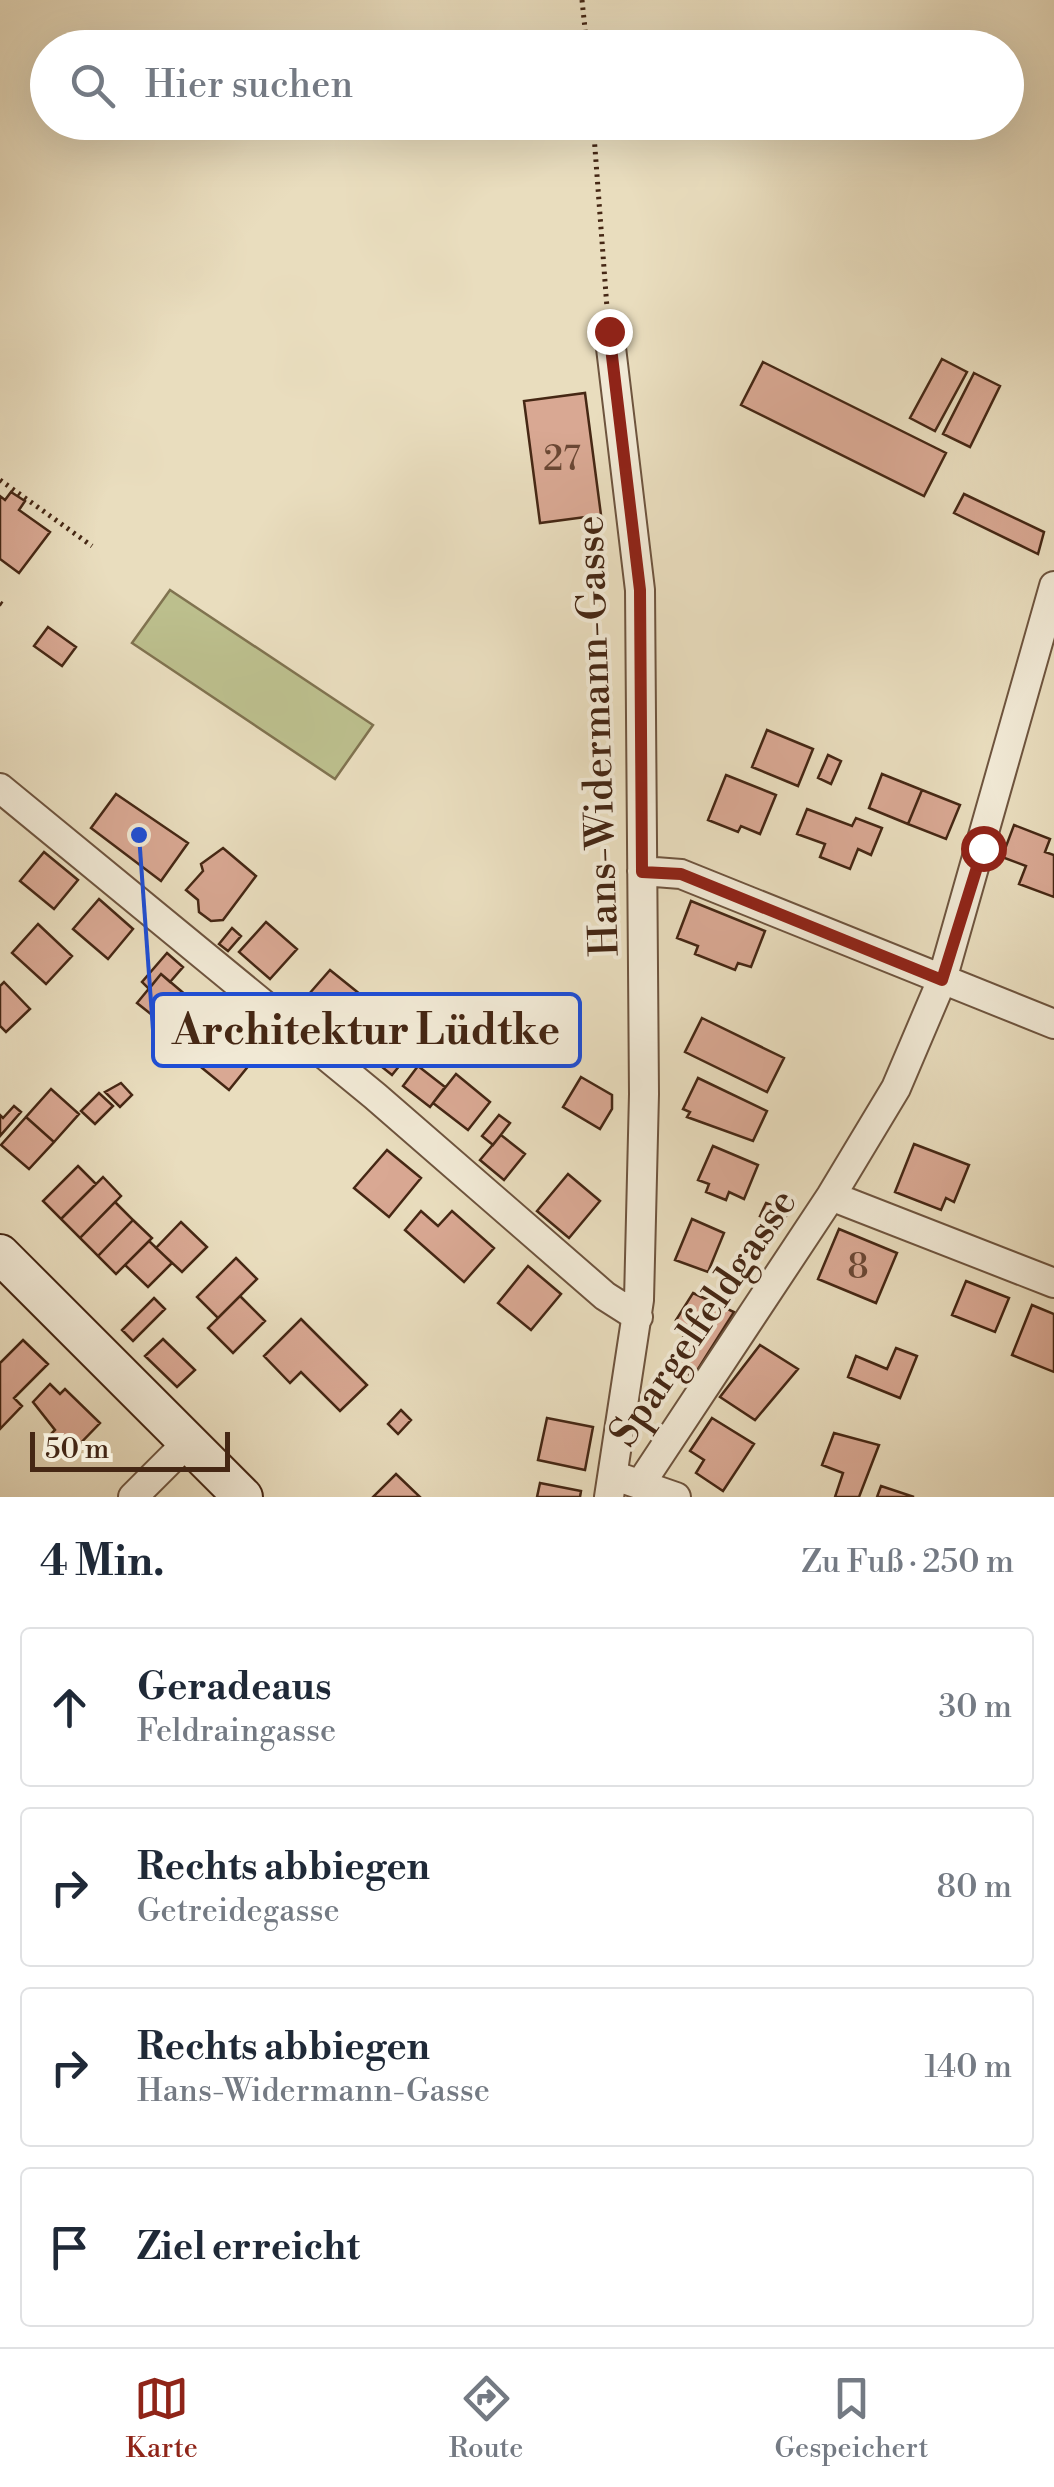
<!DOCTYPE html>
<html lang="de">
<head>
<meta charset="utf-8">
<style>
	:root { --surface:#fff; --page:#f2f2f3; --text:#1f2937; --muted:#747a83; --line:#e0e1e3; --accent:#8f2418 }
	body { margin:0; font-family:"Libre Bodoni",serif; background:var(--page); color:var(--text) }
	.scale { position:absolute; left:30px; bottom:25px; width:200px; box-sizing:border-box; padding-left:10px; border:5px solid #452714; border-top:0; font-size:28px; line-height:35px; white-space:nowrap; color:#452714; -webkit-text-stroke:8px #f1e9d5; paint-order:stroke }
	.stop { position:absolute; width:30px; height:30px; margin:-22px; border:8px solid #8f2418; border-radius:50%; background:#fff }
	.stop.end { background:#8f2418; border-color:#fff; box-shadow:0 2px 10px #0008 }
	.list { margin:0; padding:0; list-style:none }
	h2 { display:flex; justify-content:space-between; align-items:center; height:130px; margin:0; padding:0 40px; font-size:42px }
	h2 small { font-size:32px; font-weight:400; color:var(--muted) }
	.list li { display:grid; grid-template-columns:65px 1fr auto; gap:30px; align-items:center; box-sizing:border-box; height:160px; margin:0 20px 20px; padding:0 20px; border:2px solid var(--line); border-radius:10px }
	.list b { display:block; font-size:38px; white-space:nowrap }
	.list p { margin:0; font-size:32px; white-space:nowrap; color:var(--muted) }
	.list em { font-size:32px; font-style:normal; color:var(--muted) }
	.icon { flex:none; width:55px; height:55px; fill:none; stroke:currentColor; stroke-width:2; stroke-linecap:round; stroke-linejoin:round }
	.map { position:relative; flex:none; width:1054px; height:1497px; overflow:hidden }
	.search { position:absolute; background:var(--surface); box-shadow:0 10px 40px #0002; left:30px; right:30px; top:30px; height:110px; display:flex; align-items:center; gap:25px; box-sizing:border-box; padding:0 35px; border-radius:55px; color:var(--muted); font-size:38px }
	.sheet { height:850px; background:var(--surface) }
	nav { display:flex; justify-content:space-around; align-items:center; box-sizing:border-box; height:140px; border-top:2px solid var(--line); background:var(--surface); font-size:28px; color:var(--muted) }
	nav a { display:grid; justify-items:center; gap:5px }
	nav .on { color:var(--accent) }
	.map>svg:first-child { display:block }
</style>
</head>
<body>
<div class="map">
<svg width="1054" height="1497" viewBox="0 0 1054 1497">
	<rect width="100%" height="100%" fill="#e9ddbe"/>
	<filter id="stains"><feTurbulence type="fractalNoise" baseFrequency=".002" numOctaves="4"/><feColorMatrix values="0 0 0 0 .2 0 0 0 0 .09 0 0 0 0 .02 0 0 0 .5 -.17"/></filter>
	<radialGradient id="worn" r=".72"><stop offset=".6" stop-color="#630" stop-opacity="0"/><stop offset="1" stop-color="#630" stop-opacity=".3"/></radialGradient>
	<path fill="#bcbf8d" stroke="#807350" stroke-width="2.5" d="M170,590L373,725L335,779L132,643Z"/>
	<path fill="#d9a893" stroke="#452714" stroke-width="2.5" d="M942,359L967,372L935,431L910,418Z
		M763,362L946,453L924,496L741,405Z
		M974,373L1000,386L970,447L943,434Z
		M585,393L601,515L540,523L524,401Z
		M11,492L25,501L19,510L50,532L19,573L0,559V496L5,500Z
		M964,494L1044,532L1038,554L954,513Z
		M48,627L76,647L62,666L34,646Z
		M767,730L813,749L798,786L752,767Z
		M828,755L841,761L831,784L818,778Z
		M882,774L922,790L908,824L869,808Z
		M726,775L776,795L760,834L741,826L738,832L708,820Z
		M922,790L960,805L946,839L908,824Z
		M116,794L188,843L161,881L91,828Z
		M807,809L852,826L856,818L882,828L871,855L858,849L850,869L820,857L825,844L797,834Z
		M1014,825L1050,839L1045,852L1054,855V897L1019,884L1026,866L1002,857Z
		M223,848L256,876L223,920L211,921L199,912L198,900L186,890L203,871L201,864Z
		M44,852L78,880L54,909L20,881Z
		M99,899L133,929L108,959L73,929Z
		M691,901L765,931L751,967L738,963L735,970L695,954L698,946L677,938Z
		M266,922L297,949L270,979L239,952Z
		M38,924L72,956L46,984L12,953Z
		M232,928L241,936L228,951L219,944Z
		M167,953L183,967L170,982L161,974L149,989L142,982Z
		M330,970L361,995L333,1028L302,1002Z
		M161,974L194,1002L171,1030L137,1003Z
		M4,982L30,1009L6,1032L0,1026V986Z
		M702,1018L784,1058L767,1092L685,1052Z
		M386,1019L417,1044L392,1075L361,1050Z
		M213,1020L254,1059L229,1090L185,1054Z
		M418,1066L445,1087L430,1107L403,1086Z
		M456,1074L490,1102L468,1130L433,1103Z
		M581,1077L612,1095V1109L600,1129L563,1107Z
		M698,1078L767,1111L753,1141L687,1117L690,1112L683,1109Z
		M121,1083L132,1095L120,1107L105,1092Z
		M51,1089L79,1114L54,1142L26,1117Z
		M99,1093L113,1106L95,1124L81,1111Z
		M14,1106L21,1112L0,1136V1115L3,1118Z
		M499,1115L510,1123L493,1145L482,1136Z
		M26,1117L54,1142L29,1169L1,1145Z
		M501,1135L525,1154L504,1180L480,1160Z
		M914,1144L969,1165L954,1202L946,1198L941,1210L895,1192Z
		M713,1146L758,1165L744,1199L729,1192L726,1200L706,1192L709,1184L698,1180Z
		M387,1150L421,1178L389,1217L354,1188Z
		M78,1166L96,1184L61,1219L43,1201Z
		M568,1174L600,1201L569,1238L537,1211Z
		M103,1177L121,1196L80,1238L61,1219Z
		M115,1202L133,1220L98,1256L80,1238Z
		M766,1203L788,1212L782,1225L760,1216Z
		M421,1211L438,1226L452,1211L494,1248L464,1282L405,1230Z
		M692,1219L724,1233L708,1272L675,1260Z
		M133,1220L152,1238L116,1274L98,1256Z
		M181,1222L207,1247L182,1272L156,1248Z
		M839,1229L897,1253L876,1303L818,1279Z
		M149,1241L172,1263L148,1287L125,1265Z
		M236,1258L257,1279L218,1318L197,1297Z
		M528,1266L561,1294L531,1330L498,1303Z
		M966,1281L1009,1298L995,1332L952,1315Z
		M693,1293L734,1312L693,1377L677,1367L681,1360L674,1356L688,1327L676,1320Z
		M240,1296L265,1321L233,1353L208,1328Z
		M154,1298L165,1309L133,1341L122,1330Z
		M1032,1305L1054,1314V1372L1012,1355Z
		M301,1319L367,1385L340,1411L301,1372L290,1383L264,1356Z
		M163,1339L195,1370L177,1387L145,1356Z
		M23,1340L48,1364L14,1398L22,1406L0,1429V1363Z
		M760,1345L798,1369L755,1420L720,1397Z
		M896,1348L917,1356L900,1398L848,1377L856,1356L887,1369Z
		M50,1384L60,1394L65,1389L100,1423L71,1453L51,1434L55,1430L33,1402Z
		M401,1410L411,1420L398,1434L388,1424Z
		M547,1418L593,1427L585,1470L538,1460Z
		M712,1418L754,1444L723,1491L696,1473L704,1460L690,1451Z
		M834,1433L879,1445L859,1497H835L843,1473L822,1465Z
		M396,1474L420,1497H373Z
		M540,1483L581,1491L580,1497H537Z
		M881,1486L914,1497H877Z"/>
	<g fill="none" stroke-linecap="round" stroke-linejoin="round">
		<defs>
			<path id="street" d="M0,788L375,1096L605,1296L638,1317
				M642,871L681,874L1054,1024
				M831,1196L1054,1283
				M624,1479L676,1497
				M641,1483L831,1196L896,1088L942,980L1054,586
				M133,1497L188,1442
				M609,1497L639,1300L644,1094L640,590L609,331"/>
			<path id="secondary" d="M0,1254L243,1497"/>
		</defs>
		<use href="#street" stroke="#6e543e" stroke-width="32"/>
		<use href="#secondary" stroke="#452714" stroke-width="42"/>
		<path stroke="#452714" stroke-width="5" stroke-dasharray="2.5 5" stroke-linecap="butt" d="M582,0L587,48
			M593,122L607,308
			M0,480L92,546
			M0,603L6,607"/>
		<use href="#street" stroke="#f1e9d5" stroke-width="28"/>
		<use href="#secondary" stroke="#f1e9d5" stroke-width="38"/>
	</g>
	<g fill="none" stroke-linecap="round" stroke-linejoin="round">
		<path stroke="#8f2418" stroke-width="12" d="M609,331L640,590L642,872L681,874L942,980L983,848"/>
	</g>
	<g text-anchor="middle" stroke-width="8" stroke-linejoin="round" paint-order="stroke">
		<g font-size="35" fill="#6a4734">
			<text x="562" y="470">27</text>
			<text x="858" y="1278">8</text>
		</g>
		<g font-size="40" fill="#452714" stroke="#f1e9d5">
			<text transform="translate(596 736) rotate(-92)" y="14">Hans-Widermann-Gasse</text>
			<text transform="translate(702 1317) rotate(-56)" y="14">Spargelfeldgasse</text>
		</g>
	</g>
	<path fill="none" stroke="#1d4ed8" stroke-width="4" d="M139 835L153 1030"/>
	<circle fill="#1d4ed8" stroke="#f1e9d5" stroke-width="4" cx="139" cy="835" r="10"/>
	<rect fill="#f1e9d5" stroke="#1d4ed8" stroke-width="4" x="153" y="994" width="427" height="72" rx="10"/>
	<g font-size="42" text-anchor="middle" font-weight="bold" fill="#452714">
		<text x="366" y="1044">Architektur Lüdtke</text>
	</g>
	<rect width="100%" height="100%" filter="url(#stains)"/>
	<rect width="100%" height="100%" fill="url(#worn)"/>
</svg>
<div class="scale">50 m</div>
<div class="stop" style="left:983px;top:848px"></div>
<div class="stop end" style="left:609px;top:331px"></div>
<div class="search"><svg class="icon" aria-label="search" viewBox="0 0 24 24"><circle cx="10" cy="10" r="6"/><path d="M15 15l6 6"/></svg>Hier suchen</div>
</div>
<section class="sheet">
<h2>4 Min.<small>Zu Fuß · 250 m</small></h2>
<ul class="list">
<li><svg class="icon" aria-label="ahead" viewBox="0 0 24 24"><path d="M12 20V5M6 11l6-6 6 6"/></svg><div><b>Geradeaus</b><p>Feldraingasse</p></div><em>30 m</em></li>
<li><svg class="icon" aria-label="right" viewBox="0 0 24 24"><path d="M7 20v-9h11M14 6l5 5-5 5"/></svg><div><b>Rechts abbiegen</b><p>Getreidegasse</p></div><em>80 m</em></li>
<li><svg class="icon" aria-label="right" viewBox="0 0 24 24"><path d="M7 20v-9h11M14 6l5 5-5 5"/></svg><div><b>Rechts abbiegen</b><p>Hans-Widermann-Gasse</p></div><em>140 m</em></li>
<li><svg class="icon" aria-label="arrive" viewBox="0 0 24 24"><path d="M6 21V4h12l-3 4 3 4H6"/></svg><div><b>Ziel erreicht</b></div></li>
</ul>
</section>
<nav>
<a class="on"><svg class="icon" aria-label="map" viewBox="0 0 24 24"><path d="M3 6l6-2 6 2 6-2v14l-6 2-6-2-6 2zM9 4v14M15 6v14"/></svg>Karte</a>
<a><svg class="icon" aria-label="directions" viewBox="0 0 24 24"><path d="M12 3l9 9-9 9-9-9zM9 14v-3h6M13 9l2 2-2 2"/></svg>Route</a>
<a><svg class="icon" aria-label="saved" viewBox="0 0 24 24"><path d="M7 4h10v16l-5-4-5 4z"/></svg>Gespeichert</a>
</nav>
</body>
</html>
